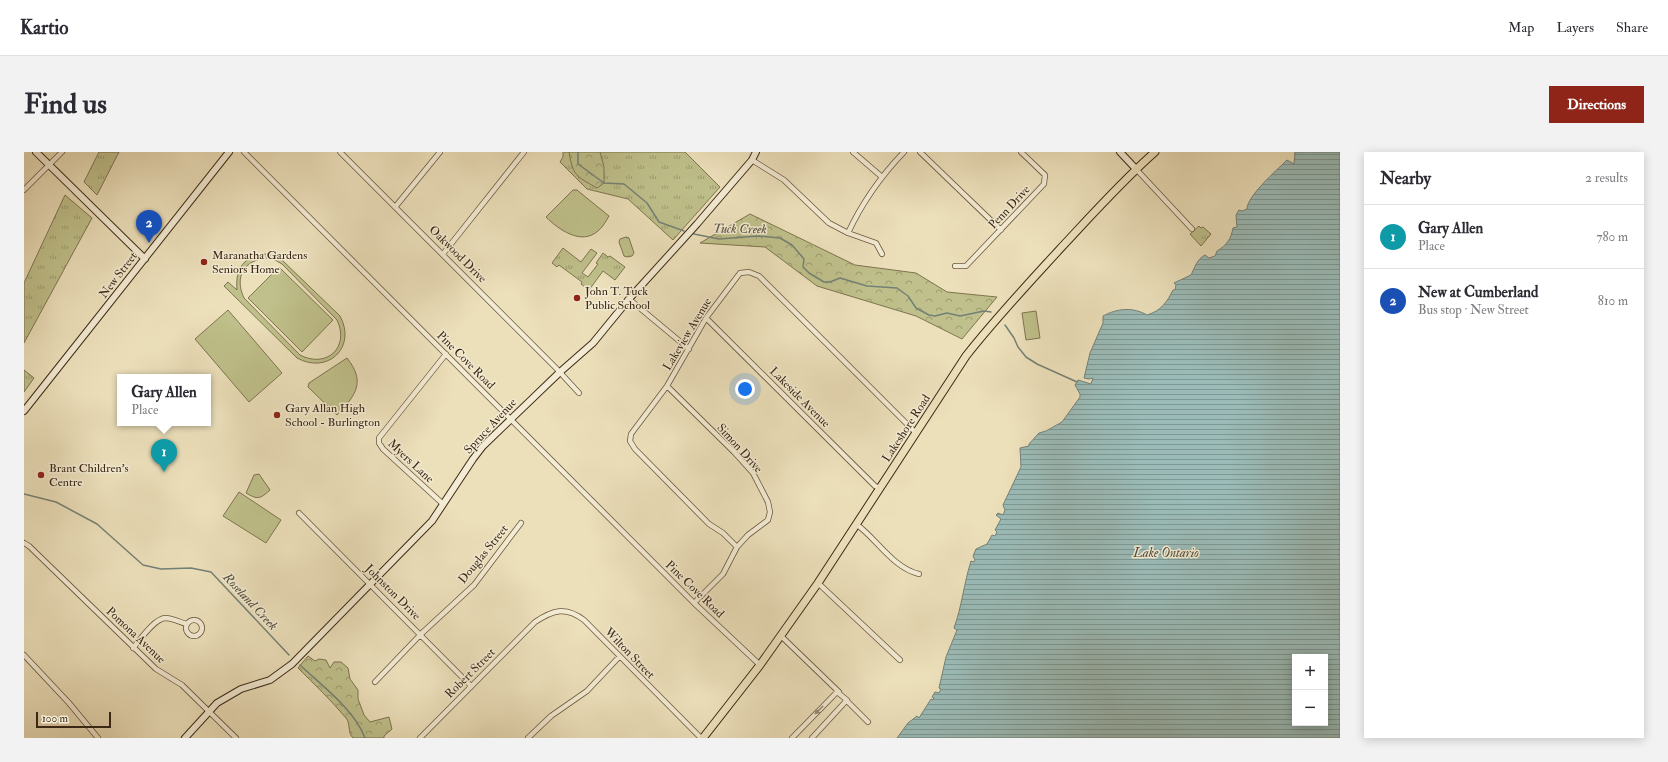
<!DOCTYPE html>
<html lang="en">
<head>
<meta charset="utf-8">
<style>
	:root { --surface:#fff; --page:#f2f2f3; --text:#2b2b33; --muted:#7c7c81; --line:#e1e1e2; --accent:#8f2418 }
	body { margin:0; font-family:"IM FELL Double Pica",serif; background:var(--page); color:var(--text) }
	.controls { position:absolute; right:12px; bottom:12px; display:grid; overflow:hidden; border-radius:0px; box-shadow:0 2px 10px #0003 }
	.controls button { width:36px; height:36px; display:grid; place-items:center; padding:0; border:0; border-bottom:1px solid var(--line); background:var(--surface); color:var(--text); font:20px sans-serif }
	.scale { position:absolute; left:12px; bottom:10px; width:75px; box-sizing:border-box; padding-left:4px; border:2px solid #3c2915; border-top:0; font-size:11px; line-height:14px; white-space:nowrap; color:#3c2915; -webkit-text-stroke:3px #f3ebd3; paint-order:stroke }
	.you { position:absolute; left:721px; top:237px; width:14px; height:14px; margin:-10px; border:3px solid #fff; border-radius:50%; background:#1a73e8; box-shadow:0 0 0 6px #1a73e833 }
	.badge { display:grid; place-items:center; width:26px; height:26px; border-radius:50%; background:var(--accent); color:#fff; font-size:13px; font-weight:700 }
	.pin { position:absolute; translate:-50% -33px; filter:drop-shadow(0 1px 2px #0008) }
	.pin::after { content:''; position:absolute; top:21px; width:14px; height:12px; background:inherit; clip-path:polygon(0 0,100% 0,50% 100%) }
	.popup { position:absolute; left:93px; top:222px; width:94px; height:52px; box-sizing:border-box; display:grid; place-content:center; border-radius:0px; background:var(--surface); filter:drop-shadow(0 1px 3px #0005); font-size:13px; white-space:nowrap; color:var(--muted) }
	.popup b { font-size:15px; color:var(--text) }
	.popup::after { content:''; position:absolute; left:50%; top:100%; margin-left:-8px; border:8px solid transparent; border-top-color:var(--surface) }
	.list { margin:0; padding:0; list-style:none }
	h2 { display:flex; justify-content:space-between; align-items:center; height:52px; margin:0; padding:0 16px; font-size:17px }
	h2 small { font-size:13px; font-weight:400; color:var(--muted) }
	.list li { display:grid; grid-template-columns:26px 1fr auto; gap:12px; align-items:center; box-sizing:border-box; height:64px; padding:0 16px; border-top:1px solid var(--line) }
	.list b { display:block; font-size:15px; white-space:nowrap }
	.list p { margin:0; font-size:13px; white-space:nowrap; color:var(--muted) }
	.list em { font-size:13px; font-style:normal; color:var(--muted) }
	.map { position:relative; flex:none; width:1316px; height:586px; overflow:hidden; border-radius:0px }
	header { display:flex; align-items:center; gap:24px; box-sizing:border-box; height:56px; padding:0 20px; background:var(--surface); border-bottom:1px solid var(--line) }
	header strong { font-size:19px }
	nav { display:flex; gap:22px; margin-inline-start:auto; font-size:14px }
	.intro { display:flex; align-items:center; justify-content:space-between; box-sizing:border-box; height:96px; padding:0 24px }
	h1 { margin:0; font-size:28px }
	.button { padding:10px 18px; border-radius:0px; background:var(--accent); color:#fff; font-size:14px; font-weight:700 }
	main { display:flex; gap:24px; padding:0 24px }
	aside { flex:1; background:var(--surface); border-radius:0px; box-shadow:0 2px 10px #0003 }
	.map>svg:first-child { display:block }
</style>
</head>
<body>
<header>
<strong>Kartio</strong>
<nav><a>Map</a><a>Layers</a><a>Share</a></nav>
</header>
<div class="intro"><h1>Find us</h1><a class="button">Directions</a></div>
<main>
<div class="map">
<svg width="1316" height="586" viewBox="0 0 1316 586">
	<defs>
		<pattern id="grass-tufts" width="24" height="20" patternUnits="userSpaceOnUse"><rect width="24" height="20" fill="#bfc08b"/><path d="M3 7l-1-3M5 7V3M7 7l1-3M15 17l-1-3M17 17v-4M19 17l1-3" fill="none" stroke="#9c9c70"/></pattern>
		<pattern id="forest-crowns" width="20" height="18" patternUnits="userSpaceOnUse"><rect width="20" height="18" fill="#bfc08b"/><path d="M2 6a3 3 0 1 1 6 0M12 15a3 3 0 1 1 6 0" fill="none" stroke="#9c9c70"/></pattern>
		<pattern id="water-rules" width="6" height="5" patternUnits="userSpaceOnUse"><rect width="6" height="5" fill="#9abbb7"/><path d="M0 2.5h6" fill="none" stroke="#7f9894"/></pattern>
	</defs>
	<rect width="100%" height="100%" fill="#ece0bb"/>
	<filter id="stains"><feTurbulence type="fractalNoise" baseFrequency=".005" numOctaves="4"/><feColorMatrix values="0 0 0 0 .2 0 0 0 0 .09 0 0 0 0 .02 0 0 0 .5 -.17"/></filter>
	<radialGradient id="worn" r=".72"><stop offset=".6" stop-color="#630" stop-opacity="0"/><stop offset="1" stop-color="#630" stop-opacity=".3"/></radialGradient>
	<path fill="url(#grass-tufts)" stroke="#7e7450" d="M75,0H95L73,43L60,30Z
		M539,0H661L696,35L649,88L604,47L563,37L536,10L539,5Z
		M41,43L68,66L0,191V131Z
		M1175,74L1177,76L1179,75L1187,82L1177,94L1166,82Z
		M602,85L605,86L610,101L608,104L603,105L600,104L595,90L596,87Z
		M539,96L557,110L567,97L573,101L558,121L564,125L574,112L572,111L579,101L584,105L586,104L601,115L591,128L579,119L565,138L557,132L558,130L535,113L533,115L528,111Z
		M0,218L10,226L0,240Z"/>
	<path fill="url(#forest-crowns)" stroke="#7e7450" d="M545,0H576L580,15V31L573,36C552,24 549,24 545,0Z
		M726,62L831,113L892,121L923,140L973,145L938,187L892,164L793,134L741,95L676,91Z
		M284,504L291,509L295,507L302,508L306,516L310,510H317L324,516L326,527L334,538V547L340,563L346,570L365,565L368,577L360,584V586H329C323,580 327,572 322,566C307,548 290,532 274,516Z"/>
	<path fill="#bfc08b" stroke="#7e7450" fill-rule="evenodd" d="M549,38H553L585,64C582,69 579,75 574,79C557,94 534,77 522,65Z
		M242,102L251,104L258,108L316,164C333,195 304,223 273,206L200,134L204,130L213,138C211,116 220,104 242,102ZM243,106L251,108L258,112L313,168C326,195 303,217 276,203L220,146C210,125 220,108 243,106Z
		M255,115L309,168L278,200L224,146Z
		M204,158L258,221L225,250L171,187Z
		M1012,159L1016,186L1002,188L998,161Z
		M323,206C342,230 332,243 313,263L284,235L285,231Z
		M235,322L246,338C236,347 234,348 222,341L230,323Z
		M215,340L257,368L242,391L199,364Z"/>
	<path fill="url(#water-rules)" stroke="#748176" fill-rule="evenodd" d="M1271,0H1316V586H873L884,571L893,564L895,566L907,547L909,548L910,546L908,545L911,540L915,541L917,537L915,536L922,505L933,478L930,476C938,454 940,431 947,409L950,410L951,408L949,404L952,397L963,392L968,383L971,384L973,380L971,378L977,367L972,363L974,361L979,363L981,358L979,353L997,315L996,296L1005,294V292L1015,281L1022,279L1038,270L1056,245V242L1051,233L1054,228L1067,232L1069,226L1065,227L1060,226L1066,201L1079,171V164C1094,156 1109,155 1123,163C1137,159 1143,150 1149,138H1151L1152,133L1150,131L1167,123C1171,115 1173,107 1181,103L1185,106L1191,104L1193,99C1203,93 1207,87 1209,76L1213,75L1212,63L1215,58L1218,59L1223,57C1223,44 1253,18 1263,8L1270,12ZM1271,505H1301V571H1271Z"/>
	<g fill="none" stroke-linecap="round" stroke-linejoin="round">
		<path stroke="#748176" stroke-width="1.5" d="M554,0V12L580,31L600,32L623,51L635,70L660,79
			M670,82L695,87L734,84L756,86L768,93L780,107L779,115L785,121L800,130H806L816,126L843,134L873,136L884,144L892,156L905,163L911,164L923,161L936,164L960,159L967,160
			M981,173L990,186L994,195L1002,205L1013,212L1053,230
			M0,342L32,350L73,372L119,413L137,417L167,416L187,420L265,503
			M276,513C297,533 331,558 341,586"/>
		<defs>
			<path id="street" d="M220,0L670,451L736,513
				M316,0L531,215L555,241
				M829,0L858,25
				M896,0L977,78
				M728,8L760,28L805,71L824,81L852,91L858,102
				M1112,17L1168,77
				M0,38L38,0
				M372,54L416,0
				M824,81C838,51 857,24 880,0
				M419,102L500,0
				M931,114H942L1020,32L1021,23L997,0
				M605,147L665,197
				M682,166L851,334L856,336
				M643,234L710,300L729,321L744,350L746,360L744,368L724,383L713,395L699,422L670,451
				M419,352L359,297L355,291V286L422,202
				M275,361L447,534
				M832,372C853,387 869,416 895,422
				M0,391L5,394L132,517L158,533L212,586
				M713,395L699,381L685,372L611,297L606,289L607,282L643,234L682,166L716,121L725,120L735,124L892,281
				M794,431L876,508
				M162 476a8 8 0 1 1 16 0a8 8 0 1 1-16 0Z
				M757,484L815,540
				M109,496C116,488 130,467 141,466C148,466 156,470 162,472
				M0,503L45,551L74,586
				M351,530L397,482L450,433L497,371
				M821,547L844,570
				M396,586L511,470C529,458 542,454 560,468L677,586
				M504,586L527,564L563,539L595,505
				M768,586L813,540L823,548L788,586"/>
			<path id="secondary" d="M12,0L121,107
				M1096,0L1112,17
				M0,259L205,0
				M161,586L193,551L217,537L246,528L268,512L408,369L449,307L459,294L536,220L569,191L605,147L673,72L728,8L732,0"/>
			<path id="primary" d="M679,586L736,513L794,431L942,204C971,167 1003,133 1035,98C1066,65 1097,30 1131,0"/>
		</defs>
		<use href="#street" stroke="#68573e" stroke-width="6"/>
		<use href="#secondary" stroke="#3c2915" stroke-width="8"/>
		<use href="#primary" stroke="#3c2915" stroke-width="9"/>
		<use href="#street" stroke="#f3ebd3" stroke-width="4.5"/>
		<use href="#secondary" stroke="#f3ebd3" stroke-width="6"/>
		<use href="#primary" stroke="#ece0bb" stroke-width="7"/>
	</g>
	<defs><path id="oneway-solid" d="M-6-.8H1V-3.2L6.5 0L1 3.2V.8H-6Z"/></defs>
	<use fill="#988a74" href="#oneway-solid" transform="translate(795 558) rotate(135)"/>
	<g fill="#8f2418" stroke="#f3ebd3" stroke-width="1.5">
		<circle cx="180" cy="110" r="4"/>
		<circle cx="553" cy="146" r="4"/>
		<circle cx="253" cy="263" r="4"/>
		<circle cx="17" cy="323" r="4"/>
	</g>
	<g text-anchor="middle" stroke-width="3" stroke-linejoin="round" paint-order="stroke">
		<g font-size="12" fill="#3c2915" stroke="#f3ebd3">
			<text transform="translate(985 55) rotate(-47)" y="4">Penn Drive</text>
			<text transform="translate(434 102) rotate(45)" y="4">Oakwood Drive</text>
			<text transform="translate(94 123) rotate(-53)" y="4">New Street</text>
			<text transform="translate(663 182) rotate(-59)" y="4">Lakeview Avenue</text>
			<text transform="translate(442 208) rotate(45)" y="4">Pine Cove Road</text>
			<text transform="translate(776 245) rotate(45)" y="4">Lakeside Avenue</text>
			<text transform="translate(466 274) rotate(-47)" y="4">Spruce Avenue</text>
			<text transform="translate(882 276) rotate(-57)" y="4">Lakeshore Road</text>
			<text transform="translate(716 296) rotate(48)" y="4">Simon Drive</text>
			<text transform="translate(387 309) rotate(43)" y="4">Myers Lane</text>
			<text transform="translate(459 402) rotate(-51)" y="4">Douglas Street</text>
			<text transform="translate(671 437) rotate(44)" y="4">Pine Cove Road</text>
			<text transform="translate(369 440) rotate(45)" y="4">Johnston Drive</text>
			<text transform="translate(112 483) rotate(43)" y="4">Pomona Avenue</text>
			<text transform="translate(606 501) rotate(46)" y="4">Wilton Street</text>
			<text transform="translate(446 521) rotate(-45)" y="4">Robert Street</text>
		</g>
		<g font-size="12" fill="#3c2915" stroke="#f3ebd3" text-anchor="start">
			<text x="188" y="107">Maranatha Gardens<tspan x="188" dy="14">Seniors Home</tspan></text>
			<text x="561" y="143">John T. Tuck<tspan x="561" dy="14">Public School</tspan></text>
			<text x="261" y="260">Gary Allan High<tspan x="261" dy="14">School - Burlington</tspan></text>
			<text x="25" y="320">Brant Children's<tspan x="25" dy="14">Centre</tspan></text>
		</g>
		<g font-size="13" font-style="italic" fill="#544e3e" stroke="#f3ebd3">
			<text transform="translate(716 76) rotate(1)" y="5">Tuck Creek</text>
			<text x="1142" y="405">Lake Ontario</text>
			<text transform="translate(227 449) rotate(47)" y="5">Roseland Creek</text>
		</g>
	</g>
	<rect width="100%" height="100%" filter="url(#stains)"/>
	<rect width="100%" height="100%" fill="url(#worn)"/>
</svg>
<div class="controls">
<button>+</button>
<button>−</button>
</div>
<div class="scale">100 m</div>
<div class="you"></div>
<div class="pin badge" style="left:140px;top:320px;background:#0f9aa8">1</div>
<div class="popup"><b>Gary Allen</b>Place</div>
<div class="pin badge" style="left:125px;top:91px;background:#1a4fb4">2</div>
</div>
<aside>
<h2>Nearby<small>2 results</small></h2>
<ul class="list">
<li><span class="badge" style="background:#0f9aa8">1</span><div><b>Gary Allen</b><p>Place</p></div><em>780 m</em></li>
<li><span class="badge" style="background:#1a4fb4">2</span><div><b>New at Cumberland</b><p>Bus stop · New Street</p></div><em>810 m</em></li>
</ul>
</aside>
</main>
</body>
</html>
